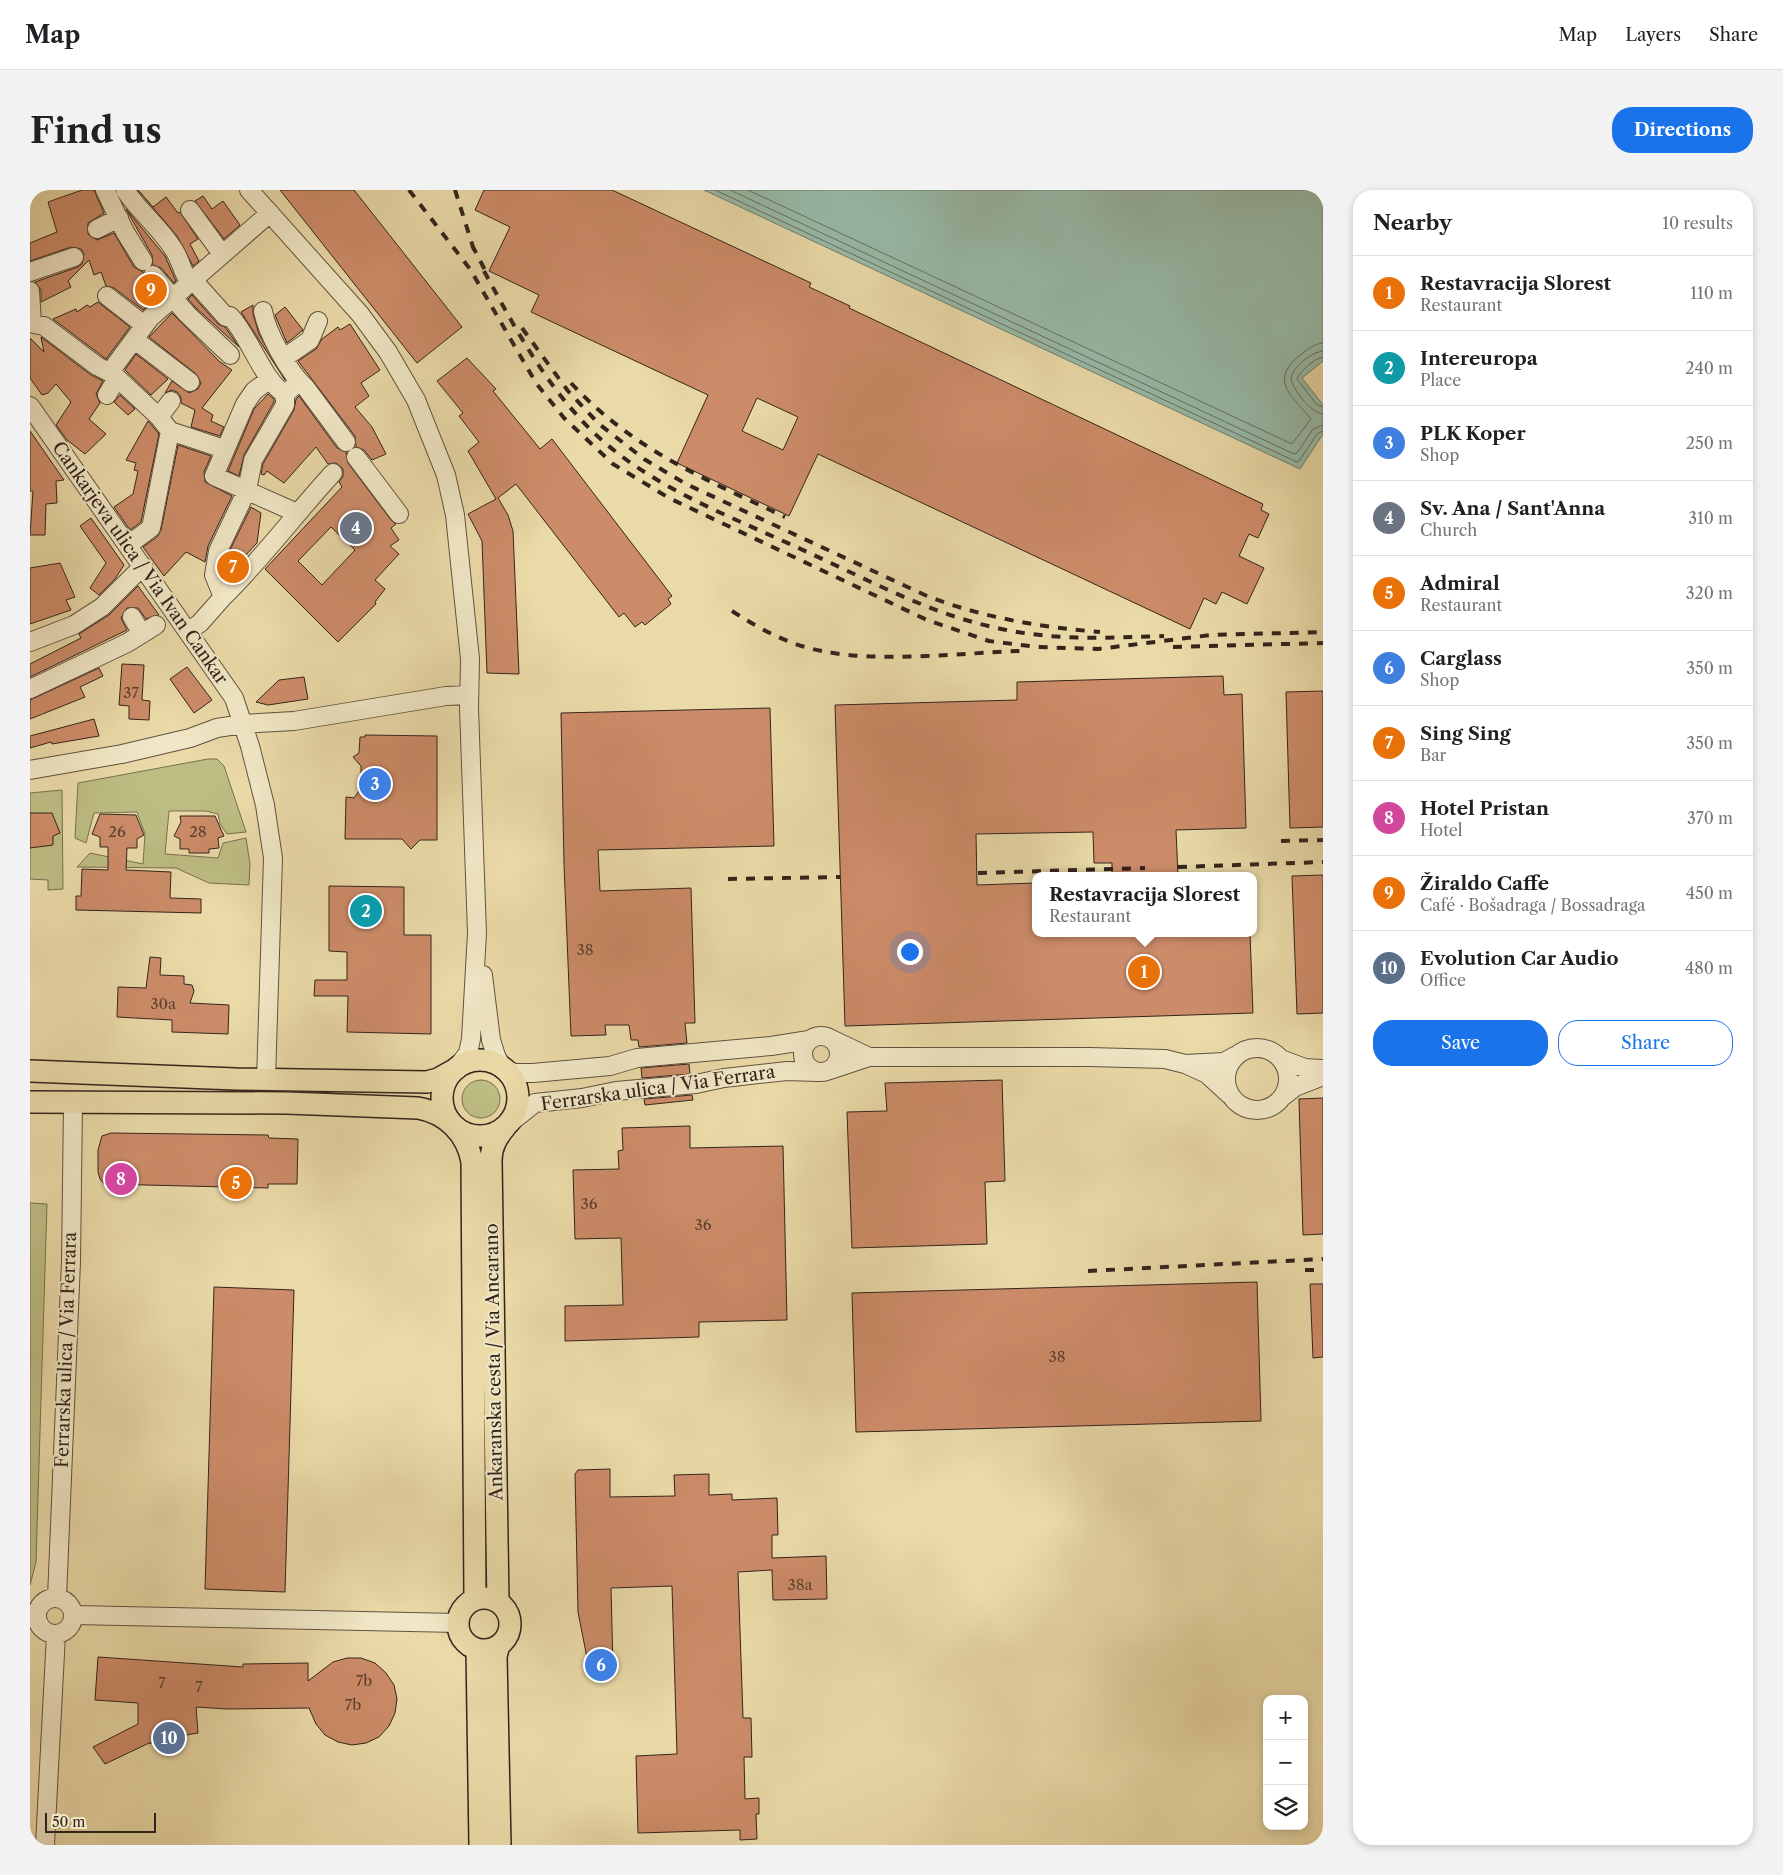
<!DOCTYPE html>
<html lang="en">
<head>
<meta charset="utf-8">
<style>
	:root { --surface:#fff; --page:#f2f2f2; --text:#202124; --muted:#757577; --line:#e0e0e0; --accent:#1a73e8 }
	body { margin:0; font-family:"Libre Caslon Text",serif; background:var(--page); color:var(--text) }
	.controls { position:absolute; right:15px; bottom:15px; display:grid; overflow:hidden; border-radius:10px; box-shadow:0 2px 8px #0003 }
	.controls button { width:45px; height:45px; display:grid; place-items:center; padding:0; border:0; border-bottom:1px solid var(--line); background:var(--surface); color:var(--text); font:25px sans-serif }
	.scale { position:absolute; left:15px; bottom:12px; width:111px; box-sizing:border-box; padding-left:5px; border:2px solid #33241c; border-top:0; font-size:14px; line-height:18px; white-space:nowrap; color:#33241c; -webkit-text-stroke:4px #f1e7c6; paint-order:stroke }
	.you { position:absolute; left:879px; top:761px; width:18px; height:18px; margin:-12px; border:4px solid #fff; border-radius:50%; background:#1a73e8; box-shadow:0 0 0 8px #1a73e833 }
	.badge { display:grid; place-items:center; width:32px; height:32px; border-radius:50%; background:var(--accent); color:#fff; font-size:16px; font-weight:700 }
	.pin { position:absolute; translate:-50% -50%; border:2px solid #fff; box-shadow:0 1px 5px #0006 }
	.popup { position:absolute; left:1002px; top:682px; width:225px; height:65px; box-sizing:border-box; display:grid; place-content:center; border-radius:10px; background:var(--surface); filter:drop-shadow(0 1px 4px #0005); font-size:16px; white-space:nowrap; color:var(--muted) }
	.popup b { font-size:19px; color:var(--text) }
	.popup::after { content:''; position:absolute; left:50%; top:100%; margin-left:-10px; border:10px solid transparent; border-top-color:var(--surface) }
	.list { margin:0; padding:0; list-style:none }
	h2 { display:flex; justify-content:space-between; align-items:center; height:65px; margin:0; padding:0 20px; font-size:21px }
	h2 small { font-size:16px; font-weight:400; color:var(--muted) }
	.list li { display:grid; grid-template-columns:32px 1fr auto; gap:15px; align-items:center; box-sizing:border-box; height:75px; padding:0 20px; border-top:1px solid var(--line) }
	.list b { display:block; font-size:19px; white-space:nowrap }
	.list p { margin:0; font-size:16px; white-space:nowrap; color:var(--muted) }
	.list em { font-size:16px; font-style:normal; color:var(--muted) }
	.actions { display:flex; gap:10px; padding:15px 20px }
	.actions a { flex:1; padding:11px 0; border:1px solid var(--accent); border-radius:20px; text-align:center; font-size:18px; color:var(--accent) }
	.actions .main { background:var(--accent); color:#fff }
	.icon { flex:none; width:28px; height:28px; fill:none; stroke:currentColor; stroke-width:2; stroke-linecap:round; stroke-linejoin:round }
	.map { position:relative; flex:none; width:1293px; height:1655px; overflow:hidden; border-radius:20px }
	header { display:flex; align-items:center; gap:30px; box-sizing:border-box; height:70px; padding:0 25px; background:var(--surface); border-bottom:1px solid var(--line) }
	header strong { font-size:24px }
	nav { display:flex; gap:28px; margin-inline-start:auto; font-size:18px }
	.intro { display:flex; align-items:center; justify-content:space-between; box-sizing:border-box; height:120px; padding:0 30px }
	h1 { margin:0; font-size:35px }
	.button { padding:12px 22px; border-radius:20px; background:var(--accent); color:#fff; font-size:18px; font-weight:700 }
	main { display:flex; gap:30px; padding:0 30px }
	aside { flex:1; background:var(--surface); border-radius:20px; box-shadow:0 2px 8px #0003 }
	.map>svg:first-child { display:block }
</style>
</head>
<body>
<header>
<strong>Map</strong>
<nav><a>Map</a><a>Layers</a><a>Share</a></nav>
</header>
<div class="intro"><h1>Find us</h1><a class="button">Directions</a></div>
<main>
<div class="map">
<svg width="1293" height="1655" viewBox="0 0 1293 1655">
	<rect width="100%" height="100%" fill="#eadaa8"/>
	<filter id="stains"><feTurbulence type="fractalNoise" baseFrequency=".004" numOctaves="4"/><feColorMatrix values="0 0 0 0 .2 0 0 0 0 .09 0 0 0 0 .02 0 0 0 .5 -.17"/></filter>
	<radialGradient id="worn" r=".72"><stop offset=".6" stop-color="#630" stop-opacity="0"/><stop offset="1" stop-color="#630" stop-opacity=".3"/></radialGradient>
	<path fill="#bdbd83" stroke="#787050" d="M178,569H187L194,576L216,642L197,644L190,634L188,624L176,621H139L135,664L188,668L193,653L216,648L220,674L219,695L179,693L146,678L47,677L60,663L113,674L115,644L107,622L64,623L56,653L45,648L48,593Z
		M32,600L33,699L18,700V690L0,689V603Z
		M432 909a19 19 0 1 1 38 0a19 19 0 1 1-38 0Z
		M0,1013L17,1014L6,1372L0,1395Z"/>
	<path fill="#98bba9" stroke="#707f71" d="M674,0H1293V171L1272,188L1293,215V244L1270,279Z"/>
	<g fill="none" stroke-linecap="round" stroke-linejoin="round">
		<path stroke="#667062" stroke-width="1" d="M685,0L1267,272L1269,271L1287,244L1293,241
			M700,0L1264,264L1267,263L1283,239L1293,235
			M718,0L1262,254L1281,229C1262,206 1239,191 1269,166C1277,160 1283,154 1293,153
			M1293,161C1282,162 1262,177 1261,189C1263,200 1281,223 1293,224
			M1293,167C1285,168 1270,181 1267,189L1287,215L1293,217"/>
	</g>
	<path fill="#cd8c69" stroke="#33241c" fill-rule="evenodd" d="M52,0H64L74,23L58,33V44L67,50L84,43L104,77L113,82L115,92L128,107L113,120L84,98L76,96L71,82L64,85L59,70L38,91L41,97L11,112V100L5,92L48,77L52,74L54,64L51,59L41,57L0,71V53L27,42L18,12Z
		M108,0L123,17L136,7L148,23L150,22L168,49L160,54L169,71L163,76L147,46Z
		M250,0H324L432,137L387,173Z
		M454,0H582L781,93L779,97L820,116L819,118L1233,314L1231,320L1239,324L1228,348L1219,344L1209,366L1234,378L1217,414L1192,402L1186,414L1174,408L1160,439L788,264L759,326L647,273L678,205L501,122L509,105L459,81L480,37L445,20ZM727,208L768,227L753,260L712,241Z
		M173,6L182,19L193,11L210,35L194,49L165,11Z
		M96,19L135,66L146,91L144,93L131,78L123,75L122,65Z
		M162,105L188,134L195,137L209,157L165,117L158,109Z
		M68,112L100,137L76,169L23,129L46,119L47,122L57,115L60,117Z
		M223,115V124L229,144L255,190L211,122Z
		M255,117L273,140L257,153L245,125Z
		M142,123L190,172L202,180L172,218L183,225L181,231L194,237L190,246L161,237L165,220L151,213V207L147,202L142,200L135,203L142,191L159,203L168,199L171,193L166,184L119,147Z
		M320,134L350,180L331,193L339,206L325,217L342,237L356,264L342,270L334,260L326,257L325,246L268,171L286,159L292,149L308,137L310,140Z
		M11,147L61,185L73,191L66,204L70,213L59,229L76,244L55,264L37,250L26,235L41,212L26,194L18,203L12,205L0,188V148L14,162Z
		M106,164L138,189L121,205L95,180Z
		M437,168L466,199L463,201L510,259L522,249L642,406L638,409L641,414L615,435L612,432L605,437L594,423L589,427L486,294L468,308L478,325L483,341L489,484L457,483L452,351L438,324L466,309L438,261L449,252L429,226L433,223L407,191Z
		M238,204L244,209V212L214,265L209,286L198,281L224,219Z
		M90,205L105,219L98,225L84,212Z
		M269,206L307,258L316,262L318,273L361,330L366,334L361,338L369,350L360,356L369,364L345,390L355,399L345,412L346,414L308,452L235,379L312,297L309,292L313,286V279L306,273L298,274L286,257L254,293L237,281L234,285L231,284L233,274L264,220L266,209ZM301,337L325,360L292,395L268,371Z
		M118,231L129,244L111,332L100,340L84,317L103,304L108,281L104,280L106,273L96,270Z
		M0,241L34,290L26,291L27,313L16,314L15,345H0L3,301H0Z
		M148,255L181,266L174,282L175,292L202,306L178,356L175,372L156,362L134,386L113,357L127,347L131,340Z
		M221,317L231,323L227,353L201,381L196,379L198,364Z
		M61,328L94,375L85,389L69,405L60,398L76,373L50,336Z
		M30,373L45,407L36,410L41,420L0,434V378Z
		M108,396L129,425L116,429L108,418H97L91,428L97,440L0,487V474L51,448L49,444L79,425Z
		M92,474L114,475L112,510L120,511L119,530L99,529V516L89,515Z
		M157,477L182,510L164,523L140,489Z
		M69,478L73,486L50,497L55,507L0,529V510Z
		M1193,486L1194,505L1212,504L1216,638L1146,640L1148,686H1082V673H1064L1063,642L946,644L947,695L1005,693V743H1220L1223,823L815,836L805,515L987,510V492Z
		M274,487L278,509L238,515L226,512L249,490Z
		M1293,501V637L1260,638L1256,502Z
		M740,518L744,656L568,660L570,701L661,698L665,833H655L657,853L609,857L608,850H601L599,835H575L576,845L541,846L534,674L531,523Z
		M64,529L69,546L22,554L21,552L0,558V546Z
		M335,545L407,546V650H390L381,659L372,649H315L316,607L324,608L331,598V576L323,567L329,563L330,547H335Z
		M0,623H22L30,643L23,646V655L0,658Z
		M70,624L106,625L114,645L107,649V658H97L96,680L141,682L140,708L171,709V723L46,720V706H51L52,679L78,680V657H70V647L62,644Z
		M150,626H185L194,646L188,648L189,658L179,659V663H159V659H150V649L144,646L151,632Z
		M1293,685V823L1267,824L1262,686Z
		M299,696L374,697V745H401V844L317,842L318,806H284L285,790H317V762L299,761Z
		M120,767L131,768L130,785L154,786V794L162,795L164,801L160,813L199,815L198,844L142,842V830L87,827L88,797L116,798Z
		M659,874L660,884L612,888L611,878Z
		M972,890L975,991L955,992L957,1054L822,1058L817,922L857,921L855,893Z
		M662,905L663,910L615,915L614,909Z
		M1293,908V1044L1273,1045L1269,909Z
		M660,936V958L753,956L757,1130L669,1132V1147L535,1151V1116L593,1115L591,1048L545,1049L543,980L589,979L588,961L593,960L592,938Z
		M81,943L238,945L239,948L268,949L267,994H238V998L74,994L70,989L68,982V960L72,946Z
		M1227,1092L1231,1231L826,1242L822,1103Z
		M1280,1094H1293V1167L1283,1168Z
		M184,1097L264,1100L255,1402L175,1399Z
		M580,1279V1307L645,1306L644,1285L679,1284V1305L702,1304V1310L747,1308L748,1345H742V1368L796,1366L797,1409L743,1410L742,1380L708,1382L713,1528H721L722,1567H714L715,1609L729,1608V1624H726L727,1649L710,1650V1640L608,1643L606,1566L647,1564L642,1396L581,1398L583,1477L559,1478L548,1422L545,1284L548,1280Z
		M68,1467L213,1477V1474L278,1473V1491L303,1472L317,1468H331L345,1473L356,1483L364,1495L367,1509L365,1523L359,1536L349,1547L336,1553L322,1555L308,1552L295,1545L286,1534L279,1518L198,1519L166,1517L168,1543L139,1548L117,1554L75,1574L63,1557L108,1534V1513L65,1510Z"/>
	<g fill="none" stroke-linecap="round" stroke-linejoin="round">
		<defs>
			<path id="minor" d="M75,0L95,42L113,71
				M95,0C110,23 130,37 144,60C150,69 152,80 157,88L163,90L240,23
				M219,0L330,124L358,162L386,210L416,285L425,325L440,469L439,518L447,743L441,849L438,863L426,879
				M160,20L192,64
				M67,39L89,28
				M0,82L44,67
				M123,85L157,124L200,165
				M0,101L2,133
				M77,106L114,135
				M233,121C237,143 259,183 276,198L316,252
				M0,133L14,136L67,176L83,184L129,227L140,241L194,259
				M105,150L160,192
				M254,168L280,150L288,131
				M80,182L120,128L163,90L196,127L200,126C220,147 233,191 255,204
				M240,189L224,201L215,214L184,286L267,323
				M77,205L87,188
				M0,216L204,508L220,556L235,615L243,668L236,890
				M129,227L141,211
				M326,267L369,324
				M98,355L121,338L140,241
				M193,407C233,368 266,323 303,283
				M102,427L112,444
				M159,441L170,433L193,407L184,385L188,361L217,300L223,270L255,215V204L269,192
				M0,452L44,435L72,417L113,376
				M0,499L97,453L126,435
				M0,580L92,564L160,548L187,538L213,534L264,531L416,506L439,505
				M453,785L461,850L466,866L472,877L484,883H503L580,876L607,868L741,856L779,850
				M773 864a18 18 0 1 1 36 0a18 18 0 1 1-36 0Z
				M1196 889a31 31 0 1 1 62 0a31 31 0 1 1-62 0Z
				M839,867H1059L1135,869L1155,874
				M1251,869L1275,878L1293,879
				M800,880L839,867L801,849
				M1200,905L1177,884L1155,874L1194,872L1205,866
				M1252,907L1265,897L1293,886
				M476,936L505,913L552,908L586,901L666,894L694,888L757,881L788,882
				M7 1426a18 18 0 1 1 36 0a18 18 0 1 1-36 0Z
				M27,1408L41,1071L43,913
				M43,1425L428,1433
				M15,1655L26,1444"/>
			<path id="major" d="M412 908a38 38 0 1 1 76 0a38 38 0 1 1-76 0Z
				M0,881L206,889L397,892L408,889L426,879
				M0,912L257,913L388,918C416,923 437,943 442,972L445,1409
				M428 1434a26 26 0 1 1 52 0a26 26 0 1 1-52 0Z
				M468,1412L461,971C461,956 467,947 476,936
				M469,1455L466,1466L470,1655
				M447,1459L450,1655"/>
		</defs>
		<use href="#minor" stroke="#61523f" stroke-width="20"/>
		<use href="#major" stroke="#33241c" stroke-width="24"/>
		<use href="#minor" stroke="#f1e7c6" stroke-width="18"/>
		<use href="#major" stroke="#eadaa8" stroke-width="21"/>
		<path stroke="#33241c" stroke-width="4" stroke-dasharray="9 9" stroke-linecap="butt" d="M379,0L440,79L506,193L534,228L583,274L639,308L897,430L959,451L1007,457L1068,459L1181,445L1293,442
			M425,0L444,60
			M442,55L458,86
			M454,81C485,138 514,193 561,240C620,298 703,327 777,362C839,390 900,424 967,438C1025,451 1075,448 1134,446
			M492,138L538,201L569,234L614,269L656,294L897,406C954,428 1010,437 1070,442
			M541,193C603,260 675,289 755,327
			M702,421C730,439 759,455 792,461C850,473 930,463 990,461
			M1143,457L1293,453
			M1251,651L1293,650
			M1148,677L1293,672
			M948,683L1115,678
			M698,689L810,687
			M1275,1080H1293
			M1058,1081L1293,1069"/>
	</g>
	<g text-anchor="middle" stroke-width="4" stroke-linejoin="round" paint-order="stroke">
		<g font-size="15" fill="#5a3e2f">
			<text x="101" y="508">37</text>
			<text x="87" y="647">26</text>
			<text x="168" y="647">28</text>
			<text x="555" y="765">38</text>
			<text x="133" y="819">30a</text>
			<text x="559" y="1019">36</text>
			<text x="673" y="1040">36</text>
			<text x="1027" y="1172">38</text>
			<text x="770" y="1400">38a</text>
			<text x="334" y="1496">7b</text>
			<text x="132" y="1498">7</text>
			<text x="169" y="1502">7</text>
			<text x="323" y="1520">7b</text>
		</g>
		<g font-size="18" fill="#33241c" stroke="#f1e7c6">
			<text transform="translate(110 373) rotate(55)" y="6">Cankarjeva ulica / Via Ivan Cankar</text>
			<text transform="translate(628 898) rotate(-8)" y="6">Ferrarska ulica / Via Ferrara</text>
			<text transform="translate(36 1160) rotate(-88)" y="6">Ferrarska ulica / Via Ferrara</text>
			<text transform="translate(464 1172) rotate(-91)" y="6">Ankaranska cesta / Via Ancarano</text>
		</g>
	</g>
	<rect width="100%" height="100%" filter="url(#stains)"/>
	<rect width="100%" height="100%" fill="url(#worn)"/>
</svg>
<div class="controls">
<button>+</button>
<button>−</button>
<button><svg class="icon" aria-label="layers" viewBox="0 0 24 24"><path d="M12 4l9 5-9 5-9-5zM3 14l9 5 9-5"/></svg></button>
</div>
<div class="scale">50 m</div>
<div class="you"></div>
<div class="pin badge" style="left:1114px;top:782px;background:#e8710a">1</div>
<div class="popup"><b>Restavracija Slorest</b>Restaurant</div>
<div class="pin badge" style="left:336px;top:721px;background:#0f9aa8">2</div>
<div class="pin badge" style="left:345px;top:594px;background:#3f7fe0">3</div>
<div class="pin badge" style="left:326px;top:338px;background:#6b7280">4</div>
<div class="pin badge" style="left:206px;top:993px;background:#e8710a">5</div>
<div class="pin badge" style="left:571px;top:1475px;background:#3f7fe0">6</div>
<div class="pin badge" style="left:203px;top:377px;background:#e8710a">7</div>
<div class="pin badge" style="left:91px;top:989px;background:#d1479c">8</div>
<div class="pin badge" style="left:121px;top:100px;background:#e8710a">9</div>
<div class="pin badge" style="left:139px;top:1548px;background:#5c6f8a">10</div>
</div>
<aside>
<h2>Nearby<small>10 results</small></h2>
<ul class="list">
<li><span class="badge" style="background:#e8710a">1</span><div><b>Restavracija Slorest</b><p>Restaurant</p></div><em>110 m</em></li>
<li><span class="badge" style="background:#0f9aa8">2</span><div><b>Intereuropa</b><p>Place</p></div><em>240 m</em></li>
<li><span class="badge" style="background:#3f7fe0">3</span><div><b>PLK Koper</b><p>Shop</p></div><em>250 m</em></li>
<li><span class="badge" style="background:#6b7280">4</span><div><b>Sv. Ana / Sant'Anna</b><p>Church</p></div><em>310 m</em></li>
<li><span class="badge" style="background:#e8710a">5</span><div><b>Admiral</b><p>Restaurant</p></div><em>320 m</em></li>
<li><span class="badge" style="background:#3f7fe0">6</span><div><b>Carglass</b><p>Shop</p></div><em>350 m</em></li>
<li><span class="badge" style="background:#e8710a">7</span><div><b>Sing Sing</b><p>Bar</p></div><em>350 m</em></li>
<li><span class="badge" style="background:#d1479c">8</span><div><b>Hotel Pristan</b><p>Hotel</p></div><em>370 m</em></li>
<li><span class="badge" style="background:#e8710a">9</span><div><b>Žiraldo Caffe</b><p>Café · Bošadraga / Bossadraga</p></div><em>450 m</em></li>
<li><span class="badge" style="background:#5c6f8a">10</span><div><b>Evolution Car Audio</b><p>Office</p></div><em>480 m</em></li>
</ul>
<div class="actions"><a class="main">Save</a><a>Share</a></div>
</aside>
</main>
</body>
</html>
